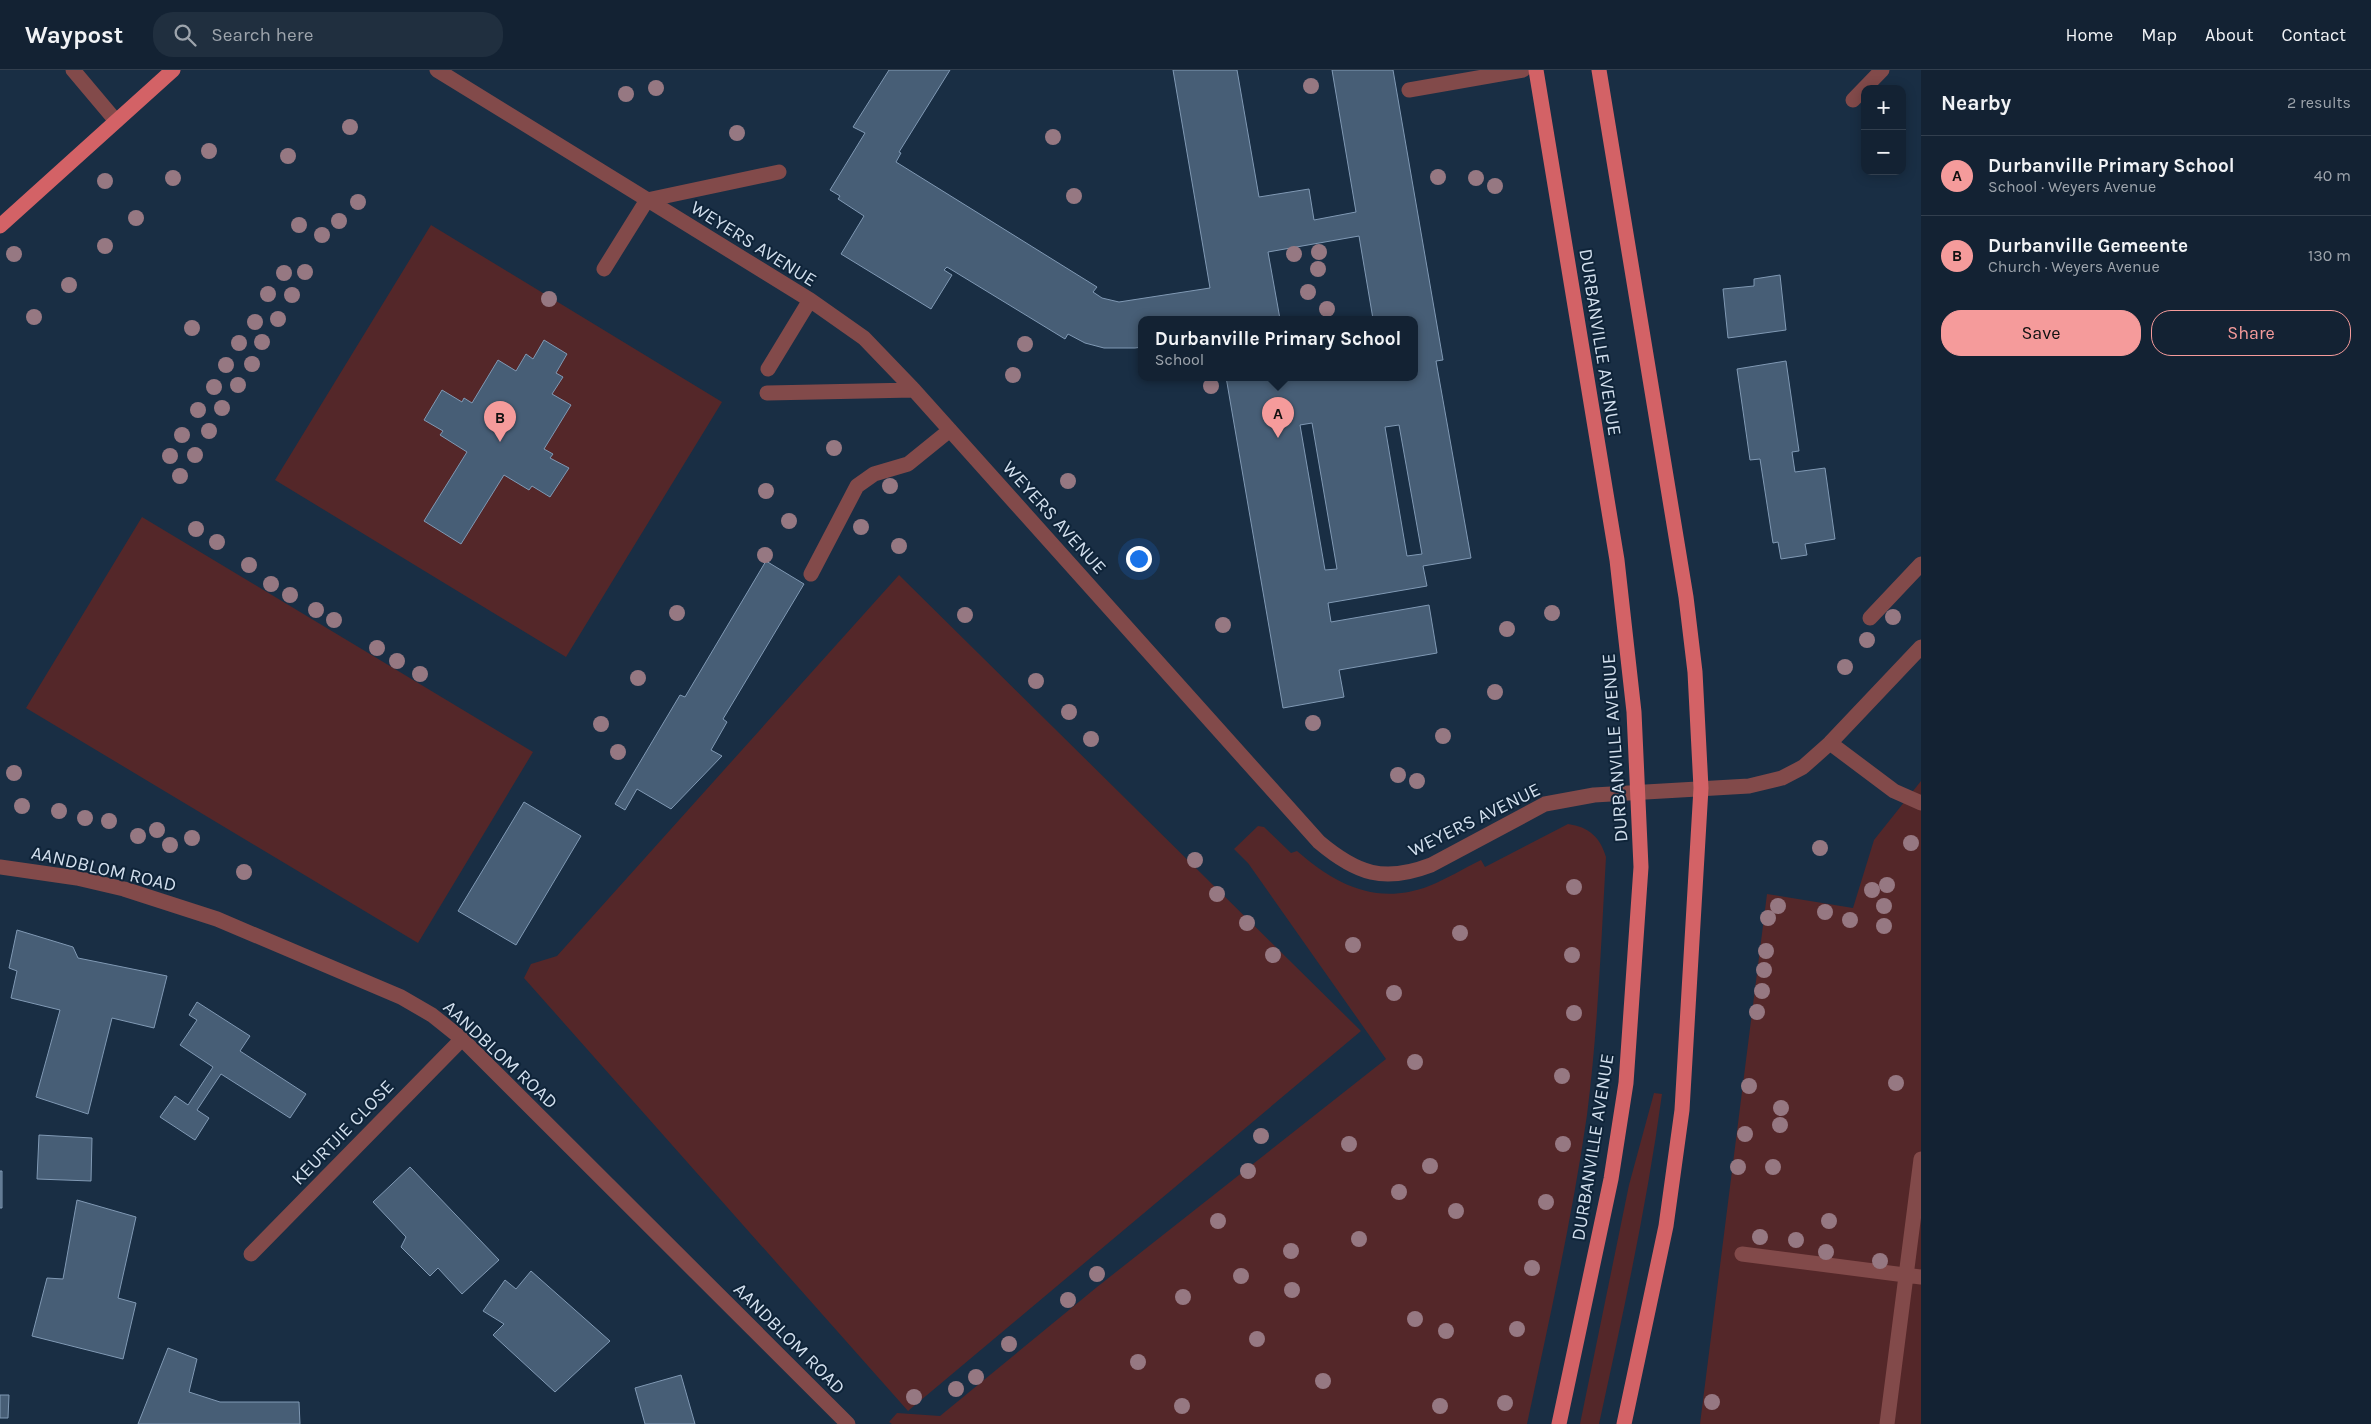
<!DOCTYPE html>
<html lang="en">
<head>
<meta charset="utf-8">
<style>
	:root { --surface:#132233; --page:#202f3f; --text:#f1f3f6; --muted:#9da4ac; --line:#323f4e; --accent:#f59b9b }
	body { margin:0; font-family:Karla,sans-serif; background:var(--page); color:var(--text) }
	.controls { position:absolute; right:15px; top:15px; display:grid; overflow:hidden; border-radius:10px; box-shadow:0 2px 12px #0003 }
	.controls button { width:45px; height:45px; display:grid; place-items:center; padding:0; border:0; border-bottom:1px solid var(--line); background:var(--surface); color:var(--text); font:25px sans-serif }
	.you { position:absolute; left:1138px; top:488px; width:18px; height:18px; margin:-12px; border:4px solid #fff; border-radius:50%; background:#1a73e8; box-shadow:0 0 0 8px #1a73e833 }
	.badge { display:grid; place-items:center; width:32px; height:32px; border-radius:50%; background:var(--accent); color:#111; font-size:16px; font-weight:700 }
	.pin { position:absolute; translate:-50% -41px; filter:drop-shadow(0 1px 2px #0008) }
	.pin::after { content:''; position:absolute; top:26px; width:18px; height:15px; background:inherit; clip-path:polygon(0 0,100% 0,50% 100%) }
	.popup { position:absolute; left:1138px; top:246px; width:280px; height:65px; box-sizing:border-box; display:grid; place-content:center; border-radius:10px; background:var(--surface); filter:drop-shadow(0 1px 4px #0005); font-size:16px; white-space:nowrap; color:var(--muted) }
	.popup b { font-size:19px; color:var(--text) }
	.popup::after { content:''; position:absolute; left:50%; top:100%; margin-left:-10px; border:10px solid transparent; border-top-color:var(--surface) }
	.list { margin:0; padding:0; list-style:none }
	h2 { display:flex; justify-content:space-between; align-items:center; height:65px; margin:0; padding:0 20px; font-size:21px }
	h2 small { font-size:16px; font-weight:400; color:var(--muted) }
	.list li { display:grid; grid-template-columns:32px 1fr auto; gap:15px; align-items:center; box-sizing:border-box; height:80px; padding:0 20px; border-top:1px solid var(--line) }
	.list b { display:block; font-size:19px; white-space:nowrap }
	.list p { margin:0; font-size:16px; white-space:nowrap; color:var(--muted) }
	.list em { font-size:16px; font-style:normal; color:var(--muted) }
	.actions { display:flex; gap:10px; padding:15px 20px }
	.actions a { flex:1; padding:11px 0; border:1px solid var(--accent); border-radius:20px; text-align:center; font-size:18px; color:var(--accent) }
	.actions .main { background:var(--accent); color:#111 }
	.icon { flex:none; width:28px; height:28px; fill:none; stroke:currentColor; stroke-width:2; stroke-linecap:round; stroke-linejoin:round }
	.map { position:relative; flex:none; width:1921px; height:1354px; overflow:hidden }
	header { display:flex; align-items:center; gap:30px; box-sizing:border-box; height:70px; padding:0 25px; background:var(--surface); border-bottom:1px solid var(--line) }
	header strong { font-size:24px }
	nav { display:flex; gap:28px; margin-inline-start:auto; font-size:18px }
	.search { width:350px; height:45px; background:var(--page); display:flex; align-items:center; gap:12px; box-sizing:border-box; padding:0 18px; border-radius:20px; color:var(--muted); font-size:19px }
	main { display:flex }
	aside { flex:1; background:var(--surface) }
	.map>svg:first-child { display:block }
</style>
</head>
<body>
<header>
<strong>Waypost</strong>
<div class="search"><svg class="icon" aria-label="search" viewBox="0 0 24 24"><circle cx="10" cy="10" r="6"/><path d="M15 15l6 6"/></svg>Search here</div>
<nav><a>Home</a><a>Map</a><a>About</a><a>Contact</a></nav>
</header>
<main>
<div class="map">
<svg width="1921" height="1354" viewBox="0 0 1921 1354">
	<rect width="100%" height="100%" fill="#192e44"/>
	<path fill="#542729" d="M431,155L722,332L566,587L275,410Z
		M142,447L533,682L418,873L26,638Z
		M899,505L1361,961L908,1341L524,908L531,894L557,886Z
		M1921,711V1354H1700L1767,824L1853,838L1874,770Z
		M1568,754C1589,757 1600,767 1606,787C1601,873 1598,959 1587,1045C1572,1149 1549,1251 1527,1354H892L889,1352L897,1343L940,1346L1097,1217L1386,989L1248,793L1234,779L1258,756L1264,757L1291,783L1297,781C1336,815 1377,836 1429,816C1447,809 1464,798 1481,790L1485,797Z
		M1654,1023L1662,1024C1647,1135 1623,1244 1599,1354H1580L1629,1115Z"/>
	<path fill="#475e76" stroke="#8099b4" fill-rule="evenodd" d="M889,0H950L899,82L901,83L896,92L1097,217L1093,222L1102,228L1119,232L1210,218L1173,0H1237L1259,127L1309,119L1314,150L1356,142L1332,0H1393L1443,290L1436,291L1471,488L1423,496L1427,516L1328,533L1331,552L1429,535L1437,583L1339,600L1344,627L1283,638L1226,307H1414V249H1373L1359,166L1268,182L1280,249H1142V277L1135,278H1104L1085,273L1068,264L1065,269L947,197L944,200L952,205L931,239L841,184L864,146L838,129L840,126L830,120L865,63L853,57ZM1312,353L1337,499L1325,500L1300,355ZM1399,355L1422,484L1407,486L1385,357Z
		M1780,205L1786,260L1728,268L1723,219L1754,216V209Z
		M544,270L567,284L556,303L563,307L552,324L571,335L544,379L553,384L550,388L569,398L550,427L532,416L529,420L504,405L461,474L424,451L467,382L440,365L443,361L424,350L442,320L462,332L464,328L472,333L498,290L516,301L526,284L533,289Z
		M1786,291L1799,381L1792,382L1795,402L1825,398L1835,469L1805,474L1807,485L1781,489L1778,472L1773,473L1760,389L1750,390L1737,299Z
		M766,491L804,514L723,649L727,652L711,680L722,686L671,739L637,719L625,740L615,734L680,625L685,627Z
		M524,732L581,766L516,875L458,841Z
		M17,860L73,877L78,888L167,906L154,958L112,948L88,1044L36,1027L60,940L11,928L17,901L9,898Z
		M197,932L250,966L240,981L306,1024L290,1048L221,1004L197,1040L209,1048L195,1070L160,1047L175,1026L188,1035L213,997L180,975L197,950L189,945Z
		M39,1065L92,1068L91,1111L37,1109Z
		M410,1097L499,1190L462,1224L438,1198L430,1206L401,1177L406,1167L373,1132Z
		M0,1101H2V1138H0Z
		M77,1130L136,1147L118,1228L136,1233L123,1289L32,1266L47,1208L63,1209Z
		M531,1201L610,1271L555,1322L493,1265L504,1254L483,1241L505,1210L516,1219Z
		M168,1278L197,1289L189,1322L220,1332H299L300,1354H138Z
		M681,1305L695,1354H645L635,1318Z
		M0,1325H9L8,1348H0Z"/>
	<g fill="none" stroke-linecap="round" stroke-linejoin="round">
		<path stroke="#824a4a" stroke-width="15" d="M73,0L116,51
			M437,0L810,230L864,268L914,320L1319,772C1357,804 1384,813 1431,795L1545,734L1594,725L1749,716L1782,708L1803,697L1830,673L1921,577
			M1409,20L1523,0
			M1853,30L1882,0
			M604,199L647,130L779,102
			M768,299L810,230
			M767,323L914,320
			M811,504L857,416L874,404L908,394L950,360
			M1870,548L1921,494
			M1830,673L1894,721L1921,733
			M0,797L77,808L124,819L217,849L401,927L432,945L462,969L848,1354
			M251,1184L462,969
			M1742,1184L1921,1207
			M1887,1354L1921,1089"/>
		<path stroke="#d36266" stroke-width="15" d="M1536,0L1617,490L1634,642L1641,797L1626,1013L1611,1109L1559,1354
			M1599,0L1686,527L1695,602L1701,718L1682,1040L1666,1156L1624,1354
			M0,156L173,0"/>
	</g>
	<g fill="#967882">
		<circle cx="1311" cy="16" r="8"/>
		<circle cx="656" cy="18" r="8"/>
		<circle cx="626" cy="24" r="8"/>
		<circle cx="350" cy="57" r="8"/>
		<circle cx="737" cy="63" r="8"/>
		<circle cx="1053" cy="67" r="8"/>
		<circle cx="209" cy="81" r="8"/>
		<circle cx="288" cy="86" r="8"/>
		<circle cx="1438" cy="107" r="8"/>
		<circle cx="173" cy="108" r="8"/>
		<circle cx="1476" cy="108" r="8"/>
		<circle cx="105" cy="111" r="8"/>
		<circle cx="1495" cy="116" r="8"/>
		<circle cx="1074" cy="126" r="8"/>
		<circle cx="358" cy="132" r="8"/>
		<circle cx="136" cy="148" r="8"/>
		<circle cx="339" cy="151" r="8"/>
		<circle cx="299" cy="155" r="8"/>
		<circle cx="322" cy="165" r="8"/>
		<circle cx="105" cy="176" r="8"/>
		<circle cx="1319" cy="182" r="8"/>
		<circle cx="14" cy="184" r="8"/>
		<circle cx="1294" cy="184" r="8"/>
		<circle cx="1318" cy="199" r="8"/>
		<circle cx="305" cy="202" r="8"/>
		<circle cx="284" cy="203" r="8"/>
		<circle cx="69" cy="215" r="8"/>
		<circle cx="1308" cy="222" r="8"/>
		<circle cx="268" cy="224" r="8"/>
		<circle cx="292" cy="225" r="8"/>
		<circle cx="549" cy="229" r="8"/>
		<circle cx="1327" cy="239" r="8"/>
		<circle cx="34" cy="247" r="8"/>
		<circle cx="278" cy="249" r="8"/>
		<circle cx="255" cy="252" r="8"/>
		<circle cx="192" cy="258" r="8"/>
		<circle cx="262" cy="272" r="8"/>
		<circle cx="239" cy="273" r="8"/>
		<circle cx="1025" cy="274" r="8"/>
		<circle cx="252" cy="294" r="8"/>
		<circle cx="226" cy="295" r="8"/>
		<circle cx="1013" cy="305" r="8"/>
		<circle cx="238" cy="315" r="8"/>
		<circle cx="1211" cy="316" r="8"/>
		<circle cx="214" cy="317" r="8"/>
		<circle cx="222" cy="338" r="8"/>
		<circle cx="198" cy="340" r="8"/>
		<circle cx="209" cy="361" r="8"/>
		<circle cx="182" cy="365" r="8"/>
		<circle cx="834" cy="378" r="8"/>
		<circle cx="195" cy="385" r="8"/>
		<circle cx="170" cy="386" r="8"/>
		<circle cx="180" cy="406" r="8"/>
		<circle cx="1068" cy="411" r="8"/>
		<circle cx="890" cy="416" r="8"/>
		<circle cx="766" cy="421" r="8"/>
		<circle cx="789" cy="451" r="8"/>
		<circle cx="861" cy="457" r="8"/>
		<circle cx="196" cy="459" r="8"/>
		<circle cx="217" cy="472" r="8"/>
		<circle cx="899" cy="476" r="8"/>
		<circle cx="765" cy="485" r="8"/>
		<circle cx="249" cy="495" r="8"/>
		<circle cx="271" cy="514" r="8"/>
		<circle cx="290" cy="525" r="8"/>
		<circle cx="316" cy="540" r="8"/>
		<circle cx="677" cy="543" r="8"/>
		<circle cx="1552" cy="543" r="8"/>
		<circle cx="965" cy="545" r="8"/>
		<circle cx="1893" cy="547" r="8"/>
		<circle cx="334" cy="550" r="8"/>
		<circle cx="1223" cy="555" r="8"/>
		<circle cx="1507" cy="559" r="8"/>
		<circle cx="1867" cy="570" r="8"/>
		<circle cx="377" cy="578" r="8"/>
		<circle cx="397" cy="591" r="8"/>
		<circle cx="1845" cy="597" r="8"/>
		<circle cx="420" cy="604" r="8"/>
		<circle cx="638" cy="608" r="8"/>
		<circle cx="1036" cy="611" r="8"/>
		<circle cx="1495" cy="622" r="8"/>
		<circle cx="1069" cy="642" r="8"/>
		<circle cx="1313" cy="653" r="8"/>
		<circle cx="601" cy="654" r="8"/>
		<circle cx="1443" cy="666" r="8"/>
		<circle cx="1091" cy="669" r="8"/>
		<circle cx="618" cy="682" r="8"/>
		<circle cx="14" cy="703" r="8"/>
		<circle cx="1398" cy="705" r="8"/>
		<circle cx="1417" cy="711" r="8"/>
		<circle cx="22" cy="736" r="8"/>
		<circle cx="59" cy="741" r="8"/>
		<circle cx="85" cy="748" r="8"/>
		<circle cx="109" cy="751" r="8"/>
		<circle cx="157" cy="760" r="8"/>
		<circle cx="138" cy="766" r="8"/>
		<circle cx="192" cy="768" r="8"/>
		<circle cx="1911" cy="773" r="8"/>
		<circle cx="170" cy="775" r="8"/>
		<circle cx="1820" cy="778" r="8"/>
		<circle cx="1195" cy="790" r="8"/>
		<circle cx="244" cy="802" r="8"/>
		<circle cx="1887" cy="815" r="8"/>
		<circle cx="1574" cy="817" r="8"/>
		<circle cx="1872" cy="820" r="8"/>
		<circle cx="1217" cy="824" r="8"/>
		<circle cx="1778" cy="836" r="8"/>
		<circle cx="1884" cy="836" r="8"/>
		<circle cx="1825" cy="842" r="8"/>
		<circle cx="1768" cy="848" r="8"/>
		<circle cx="1850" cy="850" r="8"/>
		<circle cx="1247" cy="853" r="8"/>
		<circle cx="1884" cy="856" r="8"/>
		<circle cx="1460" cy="863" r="8"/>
		<circle cx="1353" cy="875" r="8"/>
		<circle cx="1766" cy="881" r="8"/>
		<circle cx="1273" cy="885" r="8"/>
		<circle cx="1572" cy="885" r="8"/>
		<circle cx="1764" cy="900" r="8"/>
		<circle cx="1762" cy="921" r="8"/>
		<circle cx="1394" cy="923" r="8"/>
		<circle cx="1757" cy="942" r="8"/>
		<circle cx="1574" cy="943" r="8"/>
		<circle cx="1415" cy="992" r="8"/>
		<circle cx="1562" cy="1006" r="8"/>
		<circle cx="1896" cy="1013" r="8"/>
		<circle cx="1749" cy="1016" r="8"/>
		<circle cx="1781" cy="1038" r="8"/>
		<circle cx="1780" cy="1055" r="8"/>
		<circle cx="1745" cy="1064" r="8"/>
		<circle cx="1261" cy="1066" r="8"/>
		<circle cx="1349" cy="1074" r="8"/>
		<circle cx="1563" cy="1074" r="8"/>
		<circle cx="1430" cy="1096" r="8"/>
		<circle cx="1738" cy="1097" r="8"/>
		<circle cx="1773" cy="1097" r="8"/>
		<circle cx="1248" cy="1101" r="8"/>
		<circle cx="1399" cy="1122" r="8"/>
		<circle cx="1546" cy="1132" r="8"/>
		<circle cx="1456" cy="1141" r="8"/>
		<circle cx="1218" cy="1151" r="8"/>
		<circle cx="1829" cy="1151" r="8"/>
		<circle cx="1760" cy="1167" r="8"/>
		<circle cx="1359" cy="1169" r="8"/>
		<circle cx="1796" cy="1170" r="8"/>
		<circle cx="1291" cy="1181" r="8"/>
		<circle cx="1826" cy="1182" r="8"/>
		<circle cx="1880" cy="1191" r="8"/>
		<circle cx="1532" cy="1198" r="8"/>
		<circle cx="1097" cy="1204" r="8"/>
		<circle cx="1241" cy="1206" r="8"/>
		<circle cx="1292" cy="1220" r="8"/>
		<circle cx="1183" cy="1227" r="8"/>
		<circle cx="1068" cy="1230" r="8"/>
		<circle cx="1415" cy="1249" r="8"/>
		<circle cx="1517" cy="1259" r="8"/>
		<circle cx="1446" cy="1261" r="8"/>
		<circle cx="1257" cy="1269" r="8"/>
		<circle cx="1009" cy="1274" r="8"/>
		<circle cx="1138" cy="1292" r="8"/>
		<circle cx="976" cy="1307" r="8"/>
		<circle cx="1323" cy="1311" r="8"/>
		<circle cx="956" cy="1319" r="8"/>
		<circle cx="914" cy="1327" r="8"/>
		<circle cx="1712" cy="1332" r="8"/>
		<circle cx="1505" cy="1333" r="8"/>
		<circle cx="1182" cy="1336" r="8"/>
		<circle cx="1440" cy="1336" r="8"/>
	</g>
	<g text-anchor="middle" stroke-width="4" stroke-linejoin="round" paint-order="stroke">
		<g font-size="19" fill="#d2dfed" stroke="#0f2439">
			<text transform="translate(754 173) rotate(32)" y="7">WEYERS AVENUE</text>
			<text transform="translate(1601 272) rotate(81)" y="7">DURBANVILLE AVENUE</text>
			<text transform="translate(1055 447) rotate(48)" y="7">WEYERS AVENUE</text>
			<text transform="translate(1614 678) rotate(-94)" y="7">DURBANVILLE AVENUE</text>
			<text transform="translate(1474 749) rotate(-26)" y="7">WEYERS AVENUE</text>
			<text transform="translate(104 798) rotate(13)" y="7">AANDBLOM ROAD</text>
			<text transform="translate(501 984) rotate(43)" y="7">AANDBLOM ROAD</text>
			<text transform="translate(342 1062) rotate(-46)" y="7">KEURTJIE CLOSE</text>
			<text transform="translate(1592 1077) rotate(-81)" y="7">DURBANVILLE AVENUE</text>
			<text transform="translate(790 1268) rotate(45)" y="7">AANDBLOM ROAD</text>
		</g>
	</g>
</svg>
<div class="controls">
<button>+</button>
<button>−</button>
</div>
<div class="you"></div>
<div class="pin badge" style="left:1278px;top:368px">A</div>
<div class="popup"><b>Durbanville Primary School</b>School</div>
<div class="pin badge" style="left:500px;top:372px">B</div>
</div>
<aside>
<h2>Nearby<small>2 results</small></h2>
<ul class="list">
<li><span class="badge">A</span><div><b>Durbanville Primary School</b><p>School · Weyers Avenue</p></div><em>40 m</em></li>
<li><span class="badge">B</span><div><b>Durbanville Gemeente</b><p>Church · Weyers Avenue</p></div><em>130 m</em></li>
</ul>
<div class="actions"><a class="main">Save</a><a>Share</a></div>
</aside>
</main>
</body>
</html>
